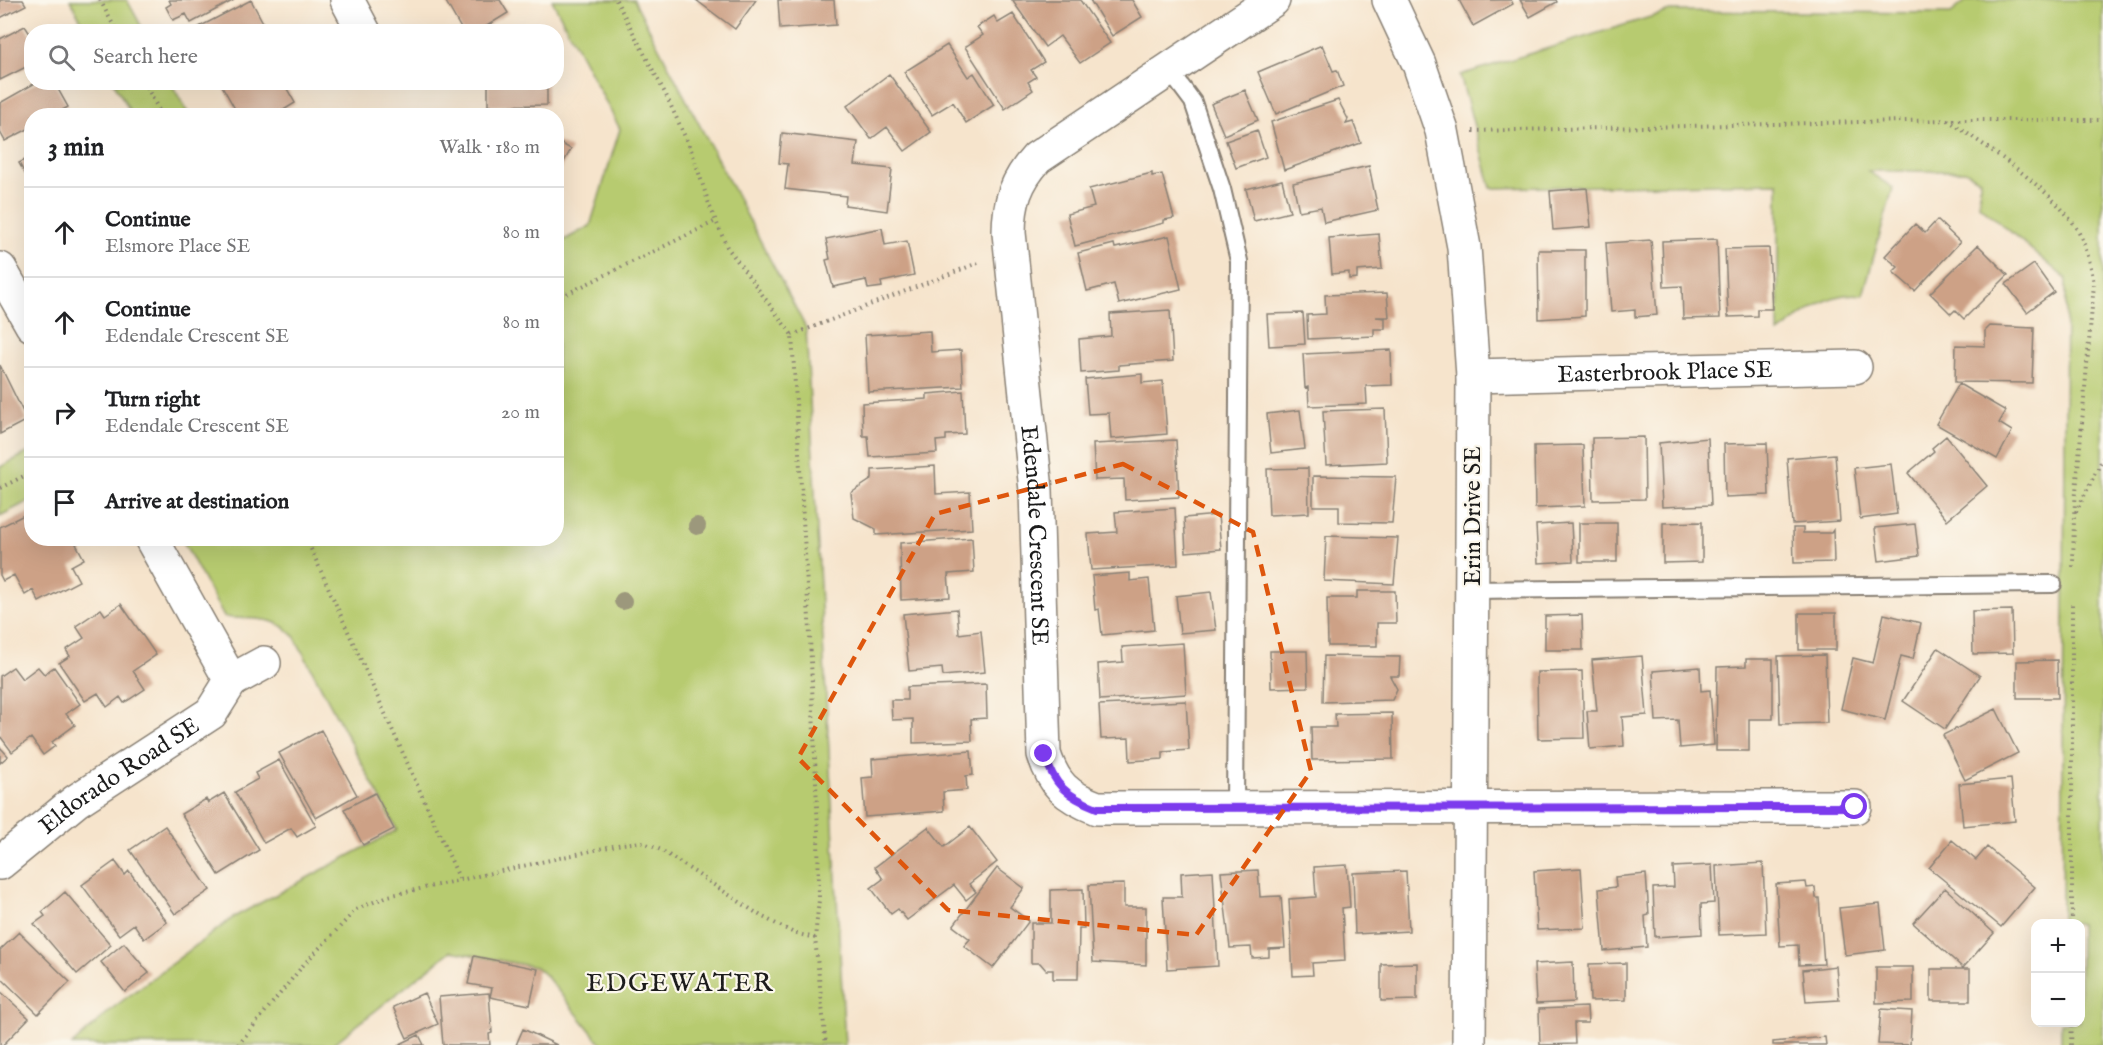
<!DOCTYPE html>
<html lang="en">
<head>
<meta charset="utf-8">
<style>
	:root { --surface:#fff; --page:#f2f2f2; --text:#202124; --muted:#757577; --line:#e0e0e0 }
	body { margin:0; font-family:"IM FELL English",serif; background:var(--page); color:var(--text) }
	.controls { position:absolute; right:18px; bottom:18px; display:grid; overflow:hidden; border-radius:12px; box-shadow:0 6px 24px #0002 }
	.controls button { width:54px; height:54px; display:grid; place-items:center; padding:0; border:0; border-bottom:2px solid var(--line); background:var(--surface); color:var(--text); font:30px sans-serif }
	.stop { position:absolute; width:18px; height:18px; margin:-14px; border:4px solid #7c3aed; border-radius:50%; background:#fff }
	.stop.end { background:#7c3aed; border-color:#fff; box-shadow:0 2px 6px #0008 }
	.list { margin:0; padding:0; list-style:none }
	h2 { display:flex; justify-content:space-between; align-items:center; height:78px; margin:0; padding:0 24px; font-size:26px }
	h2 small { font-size:20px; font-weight:400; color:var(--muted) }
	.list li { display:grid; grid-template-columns:39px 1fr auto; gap:18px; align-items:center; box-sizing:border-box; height:90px; padding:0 24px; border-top:2px solid var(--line) }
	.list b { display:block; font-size:22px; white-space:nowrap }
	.list p { margin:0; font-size:20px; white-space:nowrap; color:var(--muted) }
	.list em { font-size:20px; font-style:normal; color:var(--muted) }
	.icon { flex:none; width:33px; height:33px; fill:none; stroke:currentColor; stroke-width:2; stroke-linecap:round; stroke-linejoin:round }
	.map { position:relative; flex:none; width:2103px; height:1045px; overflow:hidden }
	.search { position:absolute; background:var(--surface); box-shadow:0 6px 24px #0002; left:24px; top:24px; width:540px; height:66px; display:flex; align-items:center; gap:15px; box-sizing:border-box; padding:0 21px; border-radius:24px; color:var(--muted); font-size:22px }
	.panel { position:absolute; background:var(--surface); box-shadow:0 6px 24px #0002; left:24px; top:108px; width:540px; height:438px; border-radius:24px }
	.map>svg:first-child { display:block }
</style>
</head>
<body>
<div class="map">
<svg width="2103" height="1045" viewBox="0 0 2103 1045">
	<rect width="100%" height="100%" fill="#fbf7ec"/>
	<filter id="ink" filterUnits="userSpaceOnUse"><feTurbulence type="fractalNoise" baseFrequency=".0167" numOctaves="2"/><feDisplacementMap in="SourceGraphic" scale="12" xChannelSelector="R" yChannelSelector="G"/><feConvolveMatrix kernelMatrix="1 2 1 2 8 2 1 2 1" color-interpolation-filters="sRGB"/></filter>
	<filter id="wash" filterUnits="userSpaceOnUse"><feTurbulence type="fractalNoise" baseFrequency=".008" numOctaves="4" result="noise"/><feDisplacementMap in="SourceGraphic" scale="24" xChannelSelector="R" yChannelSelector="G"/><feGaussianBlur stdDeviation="1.35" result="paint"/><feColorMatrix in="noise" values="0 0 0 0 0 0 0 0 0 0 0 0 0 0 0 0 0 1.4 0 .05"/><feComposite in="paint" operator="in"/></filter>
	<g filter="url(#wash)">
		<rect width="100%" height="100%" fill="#f6e4cc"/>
		<path fill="#b7cb6f" stroke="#6a7446" stroke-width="1.5" d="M70,0H127L144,31H87Z
			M552,0H634L806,328L845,1045H602L547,977L536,967L451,951L332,1045H72L114,1007L234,917L397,830L294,636C273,613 252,621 224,617L182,539L556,538L557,244L590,226L620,129Z
			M1967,0H2103V1045H2061V1023L2080,1022V924L2062,923L2066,279L1979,205L1980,180L1965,171H1868L1893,188L1863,295C1828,290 1805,314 1778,333V183L1491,188L1460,75L1670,11L1951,13Z
			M114,83H171L189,115H132Z
			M31,451V500L0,516V467Z"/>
		<g id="blocks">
			<path fill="#cda186" d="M0,0H23L26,5L0,18Z
				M169,0H234L191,23L186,14L173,20L166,7L171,4Z
				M251,0L268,32H199L197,28Z
				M445,0H500L508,13L477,32H463Z
				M696,0H756L735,29Z
				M778,0H834L836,25L780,29Z
				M1012,0H1080L1110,43L1080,63L1060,36L1045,47Z
				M1090,0H1132L1142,17L1112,36Z
				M1459,0H1511L1513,4L1473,26Z
				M1520,0H1556L1557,2L1530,17Z
				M1013,14L1044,62L1031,70L1036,77L1028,82L1033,90L1005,109L965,47L983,35L977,27L994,16L998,23Z
				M25,26L32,37V64L0,80V39Z
				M947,45L968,77L974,73L994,105L966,123L953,102L932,115L904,72Z
				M1322,45L1333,71L1337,70L1343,86L1276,114L1258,72Z
				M889,74L931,132L905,151L887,127L871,139L847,106Z
				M37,82H54L68,107L52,116H32V127L5,141L0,132V103Z
				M223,82H293L286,87L295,103L274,116H239L221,84Z
				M488,82H547V105L488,106Z
				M1245,90L1258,120L1224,135L1211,104Z
				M1338,100L1348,119L1346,124L1353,122L1361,143L1284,170L1271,122Z
				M1257,130L1266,157L1236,168L1226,141Z
				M782,133L858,142L855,165L892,169L887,211L845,205L846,196L785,189L788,164L779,163Z
				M556,141L571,149L560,169L556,167Z
				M32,156V186L19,163Z
				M1369,166L1378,210L1324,222L1321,207L1299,211L1293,183Z
				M1152,173V176L1162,174L1174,218L1164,220V223L1075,246L1067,214L1094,207L1089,189Z
				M1282,180L1290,212L1254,221L1246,189Z
				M1587,188L1591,227L1553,230L1550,191Z
				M1937,220L1960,242L1915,291L1893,272L1898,267L1885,256L1915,224L1925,233Z
				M882,228L885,245L907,241L914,275L881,282L882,287L868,289L866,280L833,287L826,260L830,259L826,239Z
				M1379,234L1382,269L1357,271V278L1349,279V272L1332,274L1329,238Z
				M1169,236L1181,289L1119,304L1114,284L1087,291L1078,253L1114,244L1115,248Z
				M1717,239L1720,318L1683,319L1682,286L1664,287L1662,241Z
				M1651,240L1657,315L1635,317V310L1611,312L1606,243Z
				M1978,245L2008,275L1964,319L1955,310L1951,314L1930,293Z
				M1769,248L1772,309H1757V316L1728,317L1725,249Z
				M1538,250H1585V316L1539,319Z
				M2034,264L2054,292L2027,312L2006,284Z
				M1387,293L1389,317H1376L1385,318V329H1374V336L1308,339L1307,315L1326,314L1325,295Z
				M1170,310L1173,361L1119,365V370L1081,373L1079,339L1111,336L1110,314Z
				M1303,313L1305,344L1269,346L1267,314Z
				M1990,326L2034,328L2032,383L1955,382L1956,345L1985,346V331Z
				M930,331L931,352L961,350L963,387L868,392L865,335Z
				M1391,350L1392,385L1366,386L1367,404L1309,406L1308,387L1305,388L1303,354Z
				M0,365L27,420L0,434Z
				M1142,374V383L1163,381L1167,434L1111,439L1109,413L1088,414L1085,379Z
				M1959,384L2006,411L1999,423L2012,431L1997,459L1936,424Z
				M963,391L965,434L946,435V440L936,441L937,453L870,457L868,436H863L862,403L927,399V394Z
				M1385,409L1387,462L1326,465L1323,411Z
				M1300,410L1305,449L1271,453L1267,414Z
				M1946,436L1987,486L1947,520L1908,473L1934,451L1932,448Z
				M1644,437L1645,499L1593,500L1592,438Z
				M1708,438L1711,505L1662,507L1659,443Z
				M1176,440L1179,497L1125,500L1124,479L1095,480L1093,444Z
				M1767,443L1769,495L1725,497L1724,444Z
				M1583,445L1585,506L1535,508L1534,446Z
				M1835,454L1840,521L1792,524L1787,458Z
				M1891,464L1897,514L1860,519L1854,468Z
				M935,466L936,494L970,492L972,529L876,535V529L854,518L851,493L872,479V470Z
				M1308,468L1309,513L1269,515L1267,469Z
				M1313,476L1396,477L1392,523L1339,522V506H1313Z
				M1175,508L1178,565L1091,570L1088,534L1117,532L1115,512Z
				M32,511V538H79L81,541L76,544L84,559L71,566L79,581L39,602L33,590L25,595L14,575L3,581L0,575V527Z
				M1218,515L1221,549L1186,552L1184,518Z
				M1702,522V562L1663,563V523Z
				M1571,523L1573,561L1538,563L1536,525Z
				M1579,523H1617V562H1579Z
				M1915,524L1919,556L1879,561L1875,528Z
				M1793,528H1803V533H1831L1833,530L1834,562L1794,563Z
				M1326,536L1398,538L1394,584L1324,581Z
				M972,538L974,572L948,574L950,597L901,600L900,543Z
				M1130,573V581L1149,579L1154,630L1102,635L1099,609L1095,610L1092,576Z
				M1357,591H1395L1396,623H1377V646H1328L1327,598H1357Z
				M1211,592L1216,630L1180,633L1176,596Z
				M121,604L156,655L133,671L145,689L124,703L120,697L107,707L98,693L85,701L59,663L70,656L66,650L84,638L76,626L101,609L105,615Z
				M957,609L959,634L981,631L985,672L943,676L942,668L909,671L903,614Z
				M2012,610L2013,653L1973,654L1972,611Z
				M1799,613H1836V650H1799Z
				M1884,614L1921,623L1913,659L1901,656L1885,720L1841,709L1853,658L1873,663Z
				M1582,615L1583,650H1545V616Z
				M1183,643L1186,694L1100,700L1098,664L1123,662L1122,647Z
				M1938,648L1980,676L1945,729L1903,701Z
				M1270,651H1307L1308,687L1271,688Z
				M1825,655L1827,723L1780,724L1778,656Z
				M1324,656L1400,657L1399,676H1390L1397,689L1392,700L1323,702Z
				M1642,656L1647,715L1622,717L1624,746L1590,749L1587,711H1597L1592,660Z
				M1746,659H1773V719H1749V751H1716L1717,667L1746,666Z
				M2057,660L2058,698H2017V661Z
				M13,667L22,679L38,667L44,674L54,667L80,704L66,714L75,725L52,742L55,746L43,755L31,738L12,752L0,736V676Z
				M1700,667L1701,691L1710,690L1714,745L1680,748L1678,720L1656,721L1653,671Z
				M1582,671L1584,738L1538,739L1537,672Z
				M986,684L987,718L971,719L972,741L913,743V719L892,720L891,700H907V687Z
				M1186,701L1189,750L1163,752V759L1130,761L1129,738L1101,739L1099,705Z
				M1996,709L2018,753L1965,780L1943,735Z
				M1392,713L1393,759L1312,760L1311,727H1336L1335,714Z
				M321,730L357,795L316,818L279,753Z
				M0,747L8,756L0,763Z
				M971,751L973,775L966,776L967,790L943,792L944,811L865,817L862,778L873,777L872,759Z
				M279,760L316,826L297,837L291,828L264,843L235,792L258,779L255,773Z
				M2011,779L2015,821L1963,826L1959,784Z
				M224,793L259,850L219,875L181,814L206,799L208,803Z
				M375,793L394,829L363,845L344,809Z
				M165,826L210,890L175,914L130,850Z
				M928,827L944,847L970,827L997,862L969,884L976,892L966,900L954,885L907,920L898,909L891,914L871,888L883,879L875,867Z
				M1952,840L1976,860L1987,847L2035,887L2001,927L1929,868Z
				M115,861L125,875L129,871L167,922L144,939L134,924L119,935L82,885Z
				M1763,863L1766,933L1719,935L1716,866Z
				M1347,865L1350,907L1342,908L1345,961L1312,963L1313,975L1293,976L1289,899L1316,897L1314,867Z
				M1712,865L1714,903L1701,904L1702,934L1655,937L1653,888L1674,887L1673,867Z
				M997,868L1024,888L1010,907L1029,921L993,968L964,946L970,939L953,926Z
				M1581,868L1585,928L1537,930L1534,871Z
				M1258,870L1260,897L1281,896L1285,948L1269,949V957L1252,958L1251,947L1230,948L1221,872Z
				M1213,871L1218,966L1167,969L1163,897H1182L1181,873Z
				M1406,871L1409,931L1355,934L1353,873Z
				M1646,874L1649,915L1645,916L1647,947L1604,951L1599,889L1616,887L1615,877Z
				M1806,882L1807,888L1815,887L1816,898H1819L1824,964L1799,965L1798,945L1780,946L1776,884Z
				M1124,884V907H1146V965L1093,962L1089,885Z
				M1945,888L1994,933L1963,968L1913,923Z
				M1083,889L1084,928H1079L1078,979H1053V970H1046L1040,963H1031V923H1051V890Z
				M65,892L111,945L77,974L34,924L45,916L42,912Z
				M1880,904L1885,950L1845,955L1839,908Z
				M19,932L70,982L38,1014L0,977V950Z
				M124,943L149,973L125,992L101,962Z
				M474,956L538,969L530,1005L490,997L492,988L468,984Z
				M1573,962L1574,1002L1536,1004L1534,964Z
				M1417,963V1000L1381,1001V964Z
				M1626,963V1000L1590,1001L1589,964Z
				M1836,966L1839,1000L1806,1002L1803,970Z
				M1876,967H1913V1002L1876,1003Z
				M1931,969H1970V1001H1931Z
				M0,991L29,1018L3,1045H0Z
				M424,993L438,1024L407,1038L393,1007Z
				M489,993L492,1033L489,1034L490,1045H443L439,997Z
				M1587,1007L1588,1023H1574L1575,1044L1540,1045L1539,1009Z
				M1881,1009L1912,1011L1910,1045L1878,1044Z
				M523,1029L557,1045H516Z
				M419,1035L424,1045H398Z
				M1825,1037L1826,1045H1773V1042Z"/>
		</g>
	</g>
	<g filter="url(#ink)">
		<use href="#blocks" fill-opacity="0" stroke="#898074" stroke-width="1.5"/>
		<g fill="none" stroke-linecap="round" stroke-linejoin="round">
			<defs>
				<path id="lane" d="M1169,70L1193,102L1222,189L1239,261L1235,808
					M1472,590L2053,584"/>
				<g id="street">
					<path d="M347,0L364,32"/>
					<path id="s1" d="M1273,0L1037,158C1016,181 1009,202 1009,233L1036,490L1044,754C1054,785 1066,796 1097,808L1855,807"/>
					<path d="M0,269L32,325"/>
					<path id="s2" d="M1473,376L1855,367"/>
					<path d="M231,681L264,663"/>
					<path id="s3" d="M0,863L76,801L211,713L231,681L151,538"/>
				</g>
				<path id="secondary" d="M1389,0L1419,64L1442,131L1464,247L1473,376L1469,1045"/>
			</defs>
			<use href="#lane" stroke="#898074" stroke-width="20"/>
			<use href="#street" stroke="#898074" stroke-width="36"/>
			<use href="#secondary" stroke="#898074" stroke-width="36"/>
			<path stroke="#898074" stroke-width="4" stroke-dasharray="1.5 4.5" stroke-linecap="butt" d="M100,0L117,32
				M616,0L666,95L692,152L710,207L727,247L792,335L810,636L818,832L819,900L815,938L826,1045
				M144,82L162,116
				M1948,120C1986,147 2055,190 2078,231C2087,248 2091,265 2094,284L2074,515L2073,569
				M1473,131L1948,120H2103
				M556,299L716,221
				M792,335L978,263
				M0,488L32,472
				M2076,512L2103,458
				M306,538L460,880
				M2072,924V600
				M238,1045L305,963L357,909L388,896L622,844L642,842L661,850L761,916L794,933L815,938
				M2071,1045L2072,1022"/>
			<use href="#lane" stroke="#fff" stroke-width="16"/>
			<use href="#street" stroke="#fff" stroke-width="33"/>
			<use href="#secondary" stroke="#fff" stroke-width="33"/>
		</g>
		<g fill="#9c987b">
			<circle cx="697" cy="526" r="9"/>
			<circle cx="623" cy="601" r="9"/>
		</g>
	</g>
	<g fill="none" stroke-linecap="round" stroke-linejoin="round" filter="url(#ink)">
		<path stroke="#7c3aed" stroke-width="8" d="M1044,754C1054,785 1066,796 1097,808L1855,807"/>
	</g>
	<path fill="none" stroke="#de560d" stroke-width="4.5" stroke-dasharray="12 8" stroke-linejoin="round" d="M1123,464L1253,532L1311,771L1196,935L948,910L798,758L935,514Z"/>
	<g text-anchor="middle" stroke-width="4.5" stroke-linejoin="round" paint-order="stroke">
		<g font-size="24" fill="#1c1c1c" stroke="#fbf7ec">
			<text dy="8" stroke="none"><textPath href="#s2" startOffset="192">Easterbrook Place SE</textPath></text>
			<text transform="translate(1472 516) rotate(-90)" y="8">Erin Drive SE</text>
			<text dy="8" stroke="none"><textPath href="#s1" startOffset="670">Edendale Crescent SE</textPath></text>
			<text dy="8" stroke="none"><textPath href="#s3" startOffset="148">Eldorado Road SE</textPath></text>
		</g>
		<g font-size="26" letter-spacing="1.5" fill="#1c1c1c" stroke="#fbf7ec">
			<text x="680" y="991">EDGEWATER</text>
		</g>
	</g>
</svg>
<div class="controls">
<button>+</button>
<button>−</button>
</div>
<div class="stop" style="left:1855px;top:807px"></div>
<div class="stop end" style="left:1044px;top:754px"></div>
<div class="search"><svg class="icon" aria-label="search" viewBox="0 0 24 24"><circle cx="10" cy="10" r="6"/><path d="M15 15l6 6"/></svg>Search here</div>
<section class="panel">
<h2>3 min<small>Walk · 180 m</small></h2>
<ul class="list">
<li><svg class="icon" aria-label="ahead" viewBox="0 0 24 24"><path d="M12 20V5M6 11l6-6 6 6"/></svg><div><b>Continue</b><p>Elsmore Place SE</p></div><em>80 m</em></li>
<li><svg class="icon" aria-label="ahead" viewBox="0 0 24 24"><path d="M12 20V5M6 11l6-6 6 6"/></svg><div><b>Continue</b><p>Edendale Crescent SE</p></div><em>80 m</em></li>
<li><svg class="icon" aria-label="right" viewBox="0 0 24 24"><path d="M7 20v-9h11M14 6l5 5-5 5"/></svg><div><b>Turn right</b><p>Edendale Crescent SE</p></div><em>20 m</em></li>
<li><svg class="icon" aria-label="arrive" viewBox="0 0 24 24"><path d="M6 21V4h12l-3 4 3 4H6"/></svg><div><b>Arrive at destination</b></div></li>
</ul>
</section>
</div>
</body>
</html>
